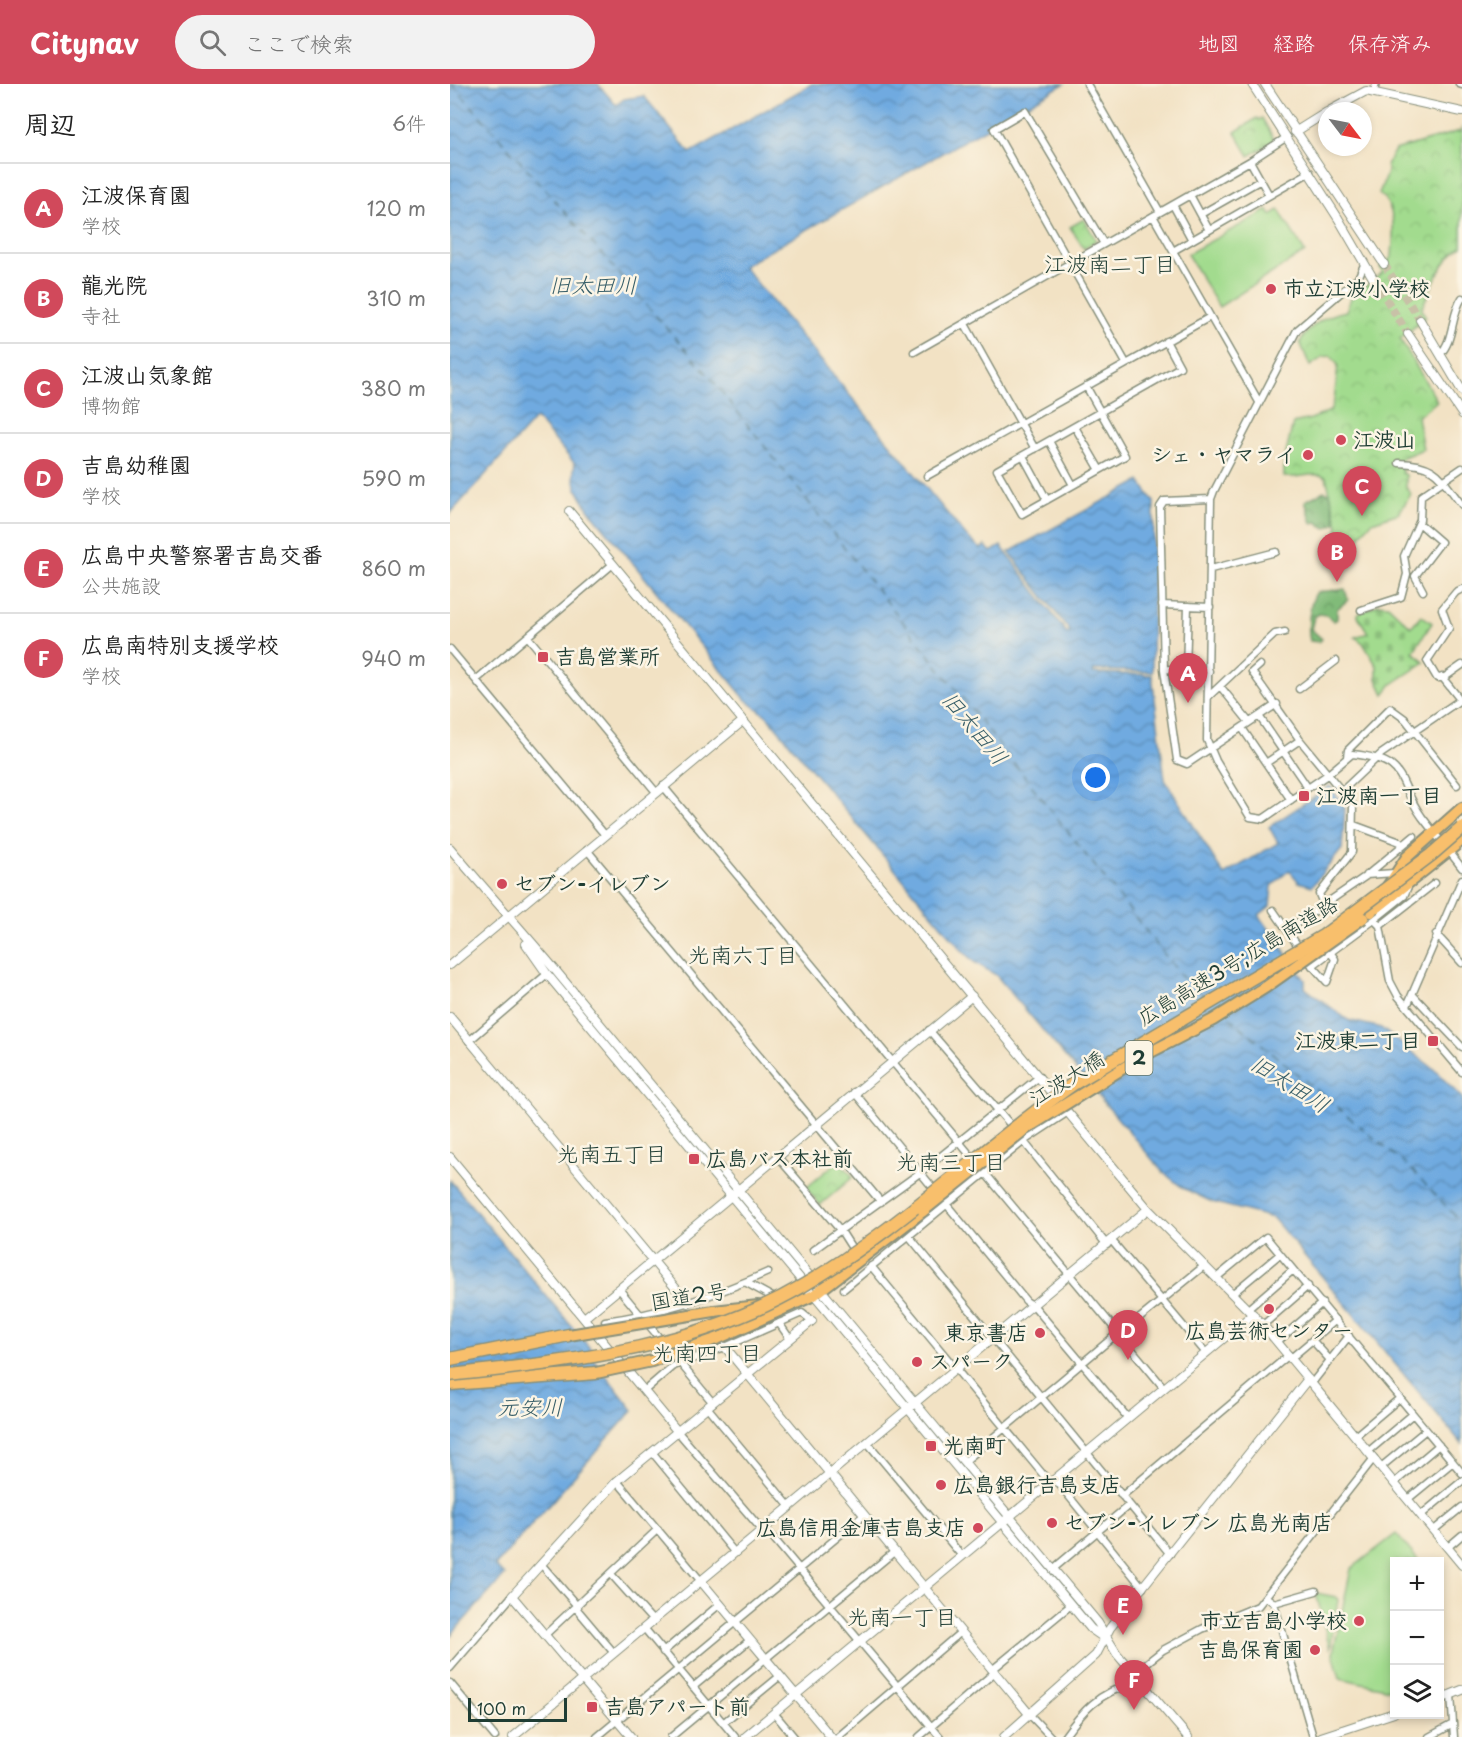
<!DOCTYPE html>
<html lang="ja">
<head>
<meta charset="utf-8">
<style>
	:root { --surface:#fff; --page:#f2f2f2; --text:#222; --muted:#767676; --line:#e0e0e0; --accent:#d1495b }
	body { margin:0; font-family:"Playpen Sans","Klee One",sans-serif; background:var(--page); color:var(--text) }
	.controls { position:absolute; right:18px; bottom:18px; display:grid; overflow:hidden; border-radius:0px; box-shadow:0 3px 9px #0003 }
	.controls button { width:54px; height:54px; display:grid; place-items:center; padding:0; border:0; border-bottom:2px solid var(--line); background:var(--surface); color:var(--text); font:30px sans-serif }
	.compass { position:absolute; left:868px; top:18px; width:54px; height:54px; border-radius:50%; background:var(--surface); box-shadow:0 3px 9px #0003; rotate:122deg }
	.scale { position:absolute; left:18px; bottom:15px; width:99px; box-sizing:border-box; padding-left:6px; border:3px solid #1f3d34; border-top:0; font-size:16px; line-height:21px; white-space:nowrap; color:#1f3d34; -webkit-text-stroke:4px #fcf5e5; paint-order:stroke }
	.you { position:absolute; left:646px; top:694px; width:21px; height:21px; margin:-15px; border:4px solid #fff; border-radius:50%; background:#1a73e8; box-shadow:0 0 0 9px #1a73e833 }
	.badge { display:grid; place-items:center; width:39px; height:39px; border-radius:50%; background:var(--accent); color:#fff; font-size:20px; font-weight:700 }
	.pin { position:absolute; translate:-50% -50px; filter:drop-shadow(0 2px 3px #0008) }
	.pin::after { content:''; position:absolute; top:32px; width:21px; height:18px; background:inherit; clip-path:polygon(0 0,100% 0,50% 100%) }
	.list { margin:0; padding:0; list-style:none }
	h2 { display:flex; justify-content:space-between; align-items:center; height:78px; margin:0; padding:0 24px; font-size:26px }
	h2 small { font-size:20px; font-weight:400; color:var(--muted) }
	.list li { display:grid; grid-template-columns:39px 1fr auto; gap:18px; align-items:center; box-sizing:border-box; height:90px; padding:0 24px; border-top:2px solid var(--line) }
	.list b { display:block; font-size:22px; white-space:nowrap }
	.list p { margin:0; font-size:20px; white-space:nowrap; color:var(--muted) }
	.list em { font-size:20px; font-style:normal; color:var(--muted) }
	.icon { flex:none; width:33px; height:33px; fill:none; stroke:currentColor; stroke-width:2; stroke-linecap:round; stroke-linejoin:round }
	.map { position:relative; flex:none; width:1012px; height:1653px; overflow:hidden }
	header { display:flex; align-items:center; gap:36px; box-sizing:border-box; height:84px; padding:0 30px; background:var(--accent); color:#fff }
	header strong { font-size:28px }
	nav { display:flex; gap:33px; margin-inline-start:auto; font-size:21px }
	.search { width:420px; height:54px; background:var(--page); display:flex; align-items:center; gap:15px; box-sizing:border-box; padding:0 21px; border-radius:33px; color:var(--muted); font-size:22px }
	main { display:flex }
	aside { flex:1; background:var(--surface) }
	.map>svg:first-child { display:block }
</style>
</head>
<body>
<header>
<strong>Citynav</strong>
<div class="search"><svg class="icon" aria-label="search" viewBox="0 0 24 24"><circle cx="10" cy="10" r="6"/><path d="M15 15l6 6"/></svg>ここで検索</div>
<nav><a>地図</a><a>経路</a><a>保存済み</a></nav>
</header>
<main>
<aside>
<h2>周辺<small>6件</small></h2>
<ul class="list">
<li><span class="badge">A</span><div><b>江波保育園</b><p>学校</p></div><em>120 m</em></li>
<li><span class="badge">B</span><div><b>龍光院</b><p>寺社</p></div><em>310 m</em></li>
<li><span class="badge">C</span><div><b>江波山気象館</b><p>博物館</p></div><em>380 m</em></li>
<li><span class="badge">D</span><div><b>吉島幼稚園</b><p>学校</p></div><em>590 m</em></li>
<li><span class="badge">E</span><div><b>広島中央警察署吉島交番</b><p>公共施設</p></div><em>860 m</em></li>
<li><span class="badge">F</span><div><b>広島南特別支援学校</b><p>学校</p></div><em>940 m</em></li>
</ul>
</aside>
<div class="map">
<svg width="1012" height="1653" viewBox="0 0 1012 1653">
	<defs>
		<pattern id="forest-crowns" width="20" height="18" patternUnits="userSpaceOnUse" patternTransform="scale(1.5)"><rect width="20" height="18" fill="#81bb79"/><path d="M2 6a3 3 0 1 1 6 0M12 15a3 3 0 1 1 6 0" fill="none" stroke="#699964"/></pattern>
		<pattern id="cemetery-stones" width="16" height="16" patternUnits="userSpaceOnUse" patternTransform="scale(1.5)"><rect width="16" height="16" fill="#a2db8e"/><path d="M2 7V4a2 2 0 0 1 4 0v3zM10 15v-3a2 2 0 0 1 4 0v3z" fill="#8bbd7b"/></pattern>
		<pattern id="park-crowns" width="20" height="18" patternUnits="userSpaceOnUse" patternTransform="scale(1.5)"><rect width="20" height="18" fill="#a2db8e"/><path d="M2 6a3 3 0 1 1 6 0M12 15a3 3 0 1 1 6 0" fill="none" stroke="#8bbd7b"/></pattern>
		<pattern id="water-waves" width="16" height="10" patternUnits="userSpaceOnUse" patternTransform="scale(1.5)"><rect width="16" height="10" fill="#6faae0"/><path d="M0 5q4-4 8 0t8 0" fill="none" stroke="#5b8cb6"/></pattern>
	</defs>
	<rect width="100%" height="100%" fill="#fcf5e5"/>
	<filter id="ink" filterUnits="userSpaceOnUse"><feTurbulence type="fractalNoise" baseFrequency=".0167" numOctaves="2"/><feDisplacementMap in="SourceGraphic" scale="12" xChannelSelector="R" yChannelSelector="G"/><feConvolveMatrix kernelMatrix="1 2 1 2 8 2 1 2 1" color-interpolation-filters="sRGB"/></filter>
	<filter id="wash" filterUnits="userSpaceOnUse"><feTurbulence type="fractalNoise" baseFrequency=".008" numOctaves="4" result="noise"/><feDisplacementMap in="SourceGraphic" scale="24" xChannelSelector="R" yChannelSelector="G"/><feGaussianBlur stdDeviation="1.35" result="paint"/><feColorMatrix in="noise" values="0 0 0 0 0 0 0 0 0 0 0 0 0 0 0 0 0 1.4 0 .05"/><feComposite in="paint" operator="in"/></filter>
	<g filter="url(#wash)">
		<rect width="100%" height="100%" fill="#f2e2c4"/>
		<path fill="#a2db8e" stroke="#608c61" stroke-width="1.5" d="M818,126L821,131L829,126L855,168L769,223L737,170Z
			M946,1450L969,1477L944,1478V1606L890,1594L883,1569L901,1485Z
			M866,1509L886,1513L888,1516L880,1565Z"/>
		<path fill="url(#forest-crowns)" stroke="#507c56" stroke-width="1.5" d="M874,407L880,409L886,439L877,444L871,442L868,438L862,439L855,417Z
			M895,505L898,516L887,525V535L884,537L876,531L869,530L864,533L861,545L872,555L869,558L860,557C857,545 859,517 867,508Z"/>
		<path fill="url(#cemetery-stones)" stroke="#608c61" stroke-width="1.5" d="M928,520L938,521L961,543L971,531L982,539L963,568L975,578L942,600L934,610L927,595V582L913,559L905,553L918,549L907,530Z"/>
		<path fill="url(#park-crowns)" stroke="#608c61" stroke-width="1.5" d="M807,34L809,36L812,34L825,57L799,72L785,48Z
			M1012,44V162C992,175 983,200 973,221L972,226L976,233L950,255L987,317L967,333L973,365L951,374L952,389L956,391V403L961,410L949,429L922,438L911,450L904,477L882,474L888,441L876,393C864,387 848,395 834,393V378L843,339L861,335L880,327L884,317L888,281L881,272L873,273L860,282L850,258C860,241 877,231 896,227L901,214L933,188L930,183L942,173C943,153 948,123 929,110L938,86L936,81L945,66L1010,47Z
			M634,135L646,156L634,165L620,143Z
			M389,1076L403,1093L370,1121L356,1104Z"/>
		<path fill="url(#water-waves)" stroke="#47748a" stroke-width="1.5" d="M0,0H148L166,21L174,15L194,12L240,69L362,0H614L293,182L516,452L531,465L535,461L541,468L551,462L617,549L620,547L559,468L690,397L704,418L702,588L644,586L643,589L702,591L715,696L774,791L828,759L819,743L880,702L895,724L892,765L862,802L849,798L839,786L822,802L820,822L809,831L855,896V904L898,936L931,944L984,985L1012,1014V1360L823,1134L762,1118L733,1104L713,1088L546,891L524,878L511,865L317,632L296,616L139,426C130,412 120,397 125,380L86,334L0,430Z
			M0,1096L143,1268L140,1271L183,1326L45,1482L55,1491L0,1552Z"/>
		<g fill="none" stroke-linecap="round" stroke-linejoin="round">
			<path stroke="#375e68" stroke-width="1.5" stroke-dasharray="8 6" stroke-linecap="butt" d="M2,0L260,293L733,894L757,914
				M779,933L960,1084L1012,1139"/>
		</g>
	</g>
	<g filter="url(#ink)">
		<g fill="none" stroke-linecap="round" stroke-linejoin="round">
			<path stroke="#c8c1a7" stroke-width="8" stroke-dasharray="8 4" stroke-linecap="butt" d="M934,180L970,236
				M923,194L958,250"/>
			<defs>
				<path id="minor" d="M637,0L710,128
					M1009,0L1012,1
					M924,7L926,0
					M800,77L819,111
					M740,111L759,146
					M723,121L742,156
					M751,130L811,96
					M703,132L809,318
					M654,160L575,27L544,45L676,279
					M723,167L860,88
					M914,181L908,194L847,246L764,407L761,415L757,656L766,677L800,733L813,735L877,691L902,670C960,676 945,695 972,733C985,750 999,767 1012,784
					M515,240L585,365
					M464,268L800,77L837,53
					M990,270C1004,257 1001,230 1012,214
					M625,343L650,386L675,372L636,302
					M599,357L623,401
					M573,372L597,416
					M949,379C989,380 990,394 1012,421
					M650,386L572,430L547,386L730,283L716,257
					M477,392L760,233
					M761,415L714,417L710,423L714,585L727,676L737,680L827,620
					M969,439L991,458L965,492L973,507
					M761,485L826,468
					M1012,505L1006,508L992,525L999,544L977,577L987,594L995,593L1012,581
					M712,521L760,523
					M911,526L951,513L957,490L954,472L970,436L971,412L1012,384
					M78,553L206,708
					M0,565L155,751
					M810,581L802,588L850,656L903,721L902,768L869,810L874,822
					M714,585L759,587
					M736,586L738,522
					M992,593L1012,618
					M26,596L163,480
					M770,602L799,638
					M849,605L886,577
					M758,613L825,550L835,548
					M809,632L858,704
					M792,644L841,716
					M897,673L898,666L940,624L955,635L1007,701
					M816,679L850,656
					M213,702L714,1304
					M892,707L931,670L1010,616
					M904,741L950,758L952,762
					M137,766L431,1118
					M916,791L944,789
					M823,826L850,865
					M924,836L954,812L959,800
					M930,842L985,799
					M837,846L916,792L964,752
					M986,850L1012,879
					M860,879L877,898L885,875L880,868
					M862,882L924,836L930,842L940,897L948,912L1012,988
					M963,911L1012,963
					M957,922L1012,795
					M479,946L565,1046
					M19,957L97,890
					M404,1008L576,1217L584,1222L678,1334
					M571,1054L657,1161
					M327,1072L391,1147L405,1169
					M459,1152L720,1470
					M662,1157L756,1269
					M363,1166L471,1088L589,993
					M421,1182L600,1399
					M766,1194L816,1153L1012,1389
					M295,1198L326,1215
					M169,1205L263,1319
					M394,1205L574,1057L618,1028
					M782,1210L830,1170
					M798,1225L843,1186
					M155,1237C213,1229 265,1212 318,1188
					M329,1239L340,1255
					M813,1241L858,1202
					M669,1251L754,1182
					M862,1256L880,1276
					M827,1258L872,1219
					M841,1274L886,1236
					M862,1299L899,1252
					M194,1307L223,1282L275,1263L352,1229L362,1237
					M258,1324L340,1423
					M228,1348L312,1446
					M905,1352L950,1314
					M417,1358L512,1472
					M919,1367L963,1330
					M202,1368L285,1469
					M514,1378L668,1249
					M931,1383L976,1346
					M605,1395L693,1504
					M167,1397L250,1496
					M944,1399L989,1361
					M672,1412L839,1271
					M958,1415L1003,1378
					M971,1431L1012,1397
					M315,1444L490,1653
					M984,1446L1012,1423
					M998,1463L1012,1451
					M91,1480L128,1523
					M603,1485L679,1421
					M161,1490L203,1537
					M816,1513L824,1519L863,1653
					M824,1519L866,1507
					M126,1524L164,1569
					M194,1544L285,1653
					M96,1550L208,1445
					M213,1568L270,1520
					M0,1584L62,1512
					M542,1586L621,1521
					M684,1589L713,1566L752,1545L808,1522L924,1374
					M0,1599L45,1653
					M243,1603L300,1556
					M1001,1611L1004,1653
					M324,1629L344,1653
					M580,1631L601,1653
					M273,1639L330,1592
					M147,1653L414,1431
					M221,1653L444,1468
					M388,1653L511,1548
					M469,1653L545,1588
					M614,1653C632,1628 649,1608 680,1601
					M979,1653L1003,1640"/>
				<path id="tertiary" d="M802,0L888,134L923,194
					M815,0L934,180
					M879,27L916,7L1012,28
					M845,48L877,28
					M970,236L1012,307
					M958,250L1012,330
					M119,427L698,1125L813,1241L1012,1481
					M0,764C35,806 72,846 106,887C288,1104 467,1322 648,1539L667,1570L738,1653
					M76,860L97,890L641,1545L654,1554
					M0,881L293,637
					M0,933L238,1219
					M0,1073L228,1348
					M134,1234L522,912
					M275,1263L580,1631
					M250,1496L381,1653
					M990,1615L1012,1606
					M63,1653L698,1125
					M181,1653L62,1512L167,1397L362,1237
					M295,1653L803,1230
					M554,1653L646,1571L660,1544L858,1295
					M871,1653L944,1629"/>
				<path id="trunk" d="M928,823L1012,756
					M921,828L957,773L1012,724
					M264,1227L308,1222
					M269,1254L364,1211L473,1127"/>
				<path id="motorway" d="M0,1275L119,1251
					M0,1300L146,1289"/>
			</defs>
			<use href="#minor" stroke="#88907c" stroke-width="9"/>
			<use href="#tertiary" stroke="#88907c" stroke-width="10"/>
			<use href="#trunk" stroke="#88907c" stroke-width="14"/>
			<use href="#motorway" stroke="#88907c" stroke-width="15"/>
			<use href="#minor" stroke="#fff" stroke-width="6"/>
			<use href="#tertiary" stroke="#fff" stroke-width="8"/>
			<use href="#trunk" stroke="#f8bf6c" stroke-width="10"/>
			<use href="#motorway" stroke="#f8bf6c" stroke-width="12"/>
			<defs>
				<path id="trunk-bridge" d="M473,1127L574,1046L691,973L763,936L816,903L913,834
					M119,1251L264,1227
					M146,1289L202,1277L269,1254"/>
				<path id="motorway-bridge" d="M0,1291C122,1277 246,1265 354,1201C451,1144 532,1064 623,1000L873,852L981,771L1012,744"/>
			</defs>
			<use href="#trunk-bridge" stroke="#88907c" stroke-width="14" stroke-linecap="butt"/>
			<use href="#motorway-bridge" stroke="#88907c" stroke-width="15" stroke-linecap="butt"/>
			<use href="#trunk-bridge" stroke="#f8bf6c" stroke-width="10"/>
			<use href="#motorway-bridge" stroke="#f8bf6c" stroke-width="12"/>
		</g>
	</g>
	<g fill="#d1495b" stroke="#fcf5e5" stroke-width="2">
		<circle cx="821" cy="205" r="6"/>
		<circle cx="891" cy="356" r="6"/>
		<circle cx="858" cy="371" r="6"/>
		<rect x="87" y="567" width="12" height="12" rx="3"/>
		<rect x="848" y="706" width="12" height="12" rx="3"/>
		<circle cx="52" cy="800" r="6"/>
		<rect x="977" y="951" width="12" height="12" rx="3"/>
		<rect x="238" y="1069" width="12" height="12" rx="3"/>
		<circle cx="819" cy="1225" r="6"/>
		<circle cx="590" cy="1249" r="6"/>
		<circle cx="467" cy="1278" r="6"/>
		<rect x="475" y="1356" width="12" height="12" rx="3"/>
		<circle cx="491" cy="1401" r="6"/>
		<circle cx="602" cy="1439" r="6"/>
		<circle cx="528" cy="1444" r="6"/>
		<circle cx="909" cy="1537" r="6"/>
		<circle cx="865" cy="1566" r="6"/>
		<rect x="136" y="1617" width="12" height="12" rx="3"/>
	</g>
	<g text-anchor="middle" stroke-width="5" stroke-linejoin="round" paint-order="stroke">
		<rect fill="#fcf5e5" stroke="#617469" stroke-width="1.5" x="675.5" y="957" width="27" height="34" rx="4.5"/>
		<g font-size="20" font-weight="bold" fill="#1f3d34">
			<text x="689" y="981">2</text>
		</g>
		<g font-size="21" font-weight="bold" fill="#1f3d34" stroke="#fcf5e5" text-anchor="start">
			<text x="833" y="212">市立江波小学校</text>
			<text x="903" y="363">江波山</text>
			<text x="846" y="378" text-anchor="end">シェ・ヤマライ</text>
			<text x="105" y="580">吉島営業所</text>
			<text x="866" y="719">江波南一丁目</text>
			<text x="64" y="807">セブン-イレブン</text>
			<text x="971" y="964" text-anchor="end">江波東二丁目</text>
			<text x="256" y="1082">広島バス本社前</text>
			<text x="819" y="1254" text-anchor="middle">広島芸術センター</text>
			<text x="578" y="1256" text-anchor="end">東京書店</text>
			<text x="479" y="1285">スパーク</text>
			<text x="493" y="1369">光南町</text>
			<text x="503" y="1408">広島銀行吉島支店</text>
			<text x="614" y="1446">セブン-イレブン 広島光南店</text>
			<text x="516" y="1451" text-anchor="end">広島信用金庫吉島支店</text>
			<text x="897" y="1544" text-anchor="end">市立吉島小学校</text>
			<text x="853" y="1573" text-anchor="end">吉島保育園</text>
			<text x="154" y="1630">吉島アパート前</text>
		</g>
		<g font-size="21" fill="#1f3d34" stroke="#fcf5e5">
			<text transform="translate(788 877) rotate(-31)" y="7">広島高速3号;広島南道路</text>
			<text transform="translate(617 995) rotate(-32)" y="7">江波大橋</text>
			<text transform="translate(239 1213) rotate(-9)" y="7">国道2号</text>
		</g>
		<g font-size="22" fill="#1f3d34" stroke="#fcf5e5">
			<text x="660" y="188">江波南二丁目</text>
			<text x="293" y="879">光南六丁目</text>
			<text x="162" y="1078">光南五丁目</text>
			<text x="501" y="1086">光南三丁目</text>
			<text x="257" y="1277">光南四丁目</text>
			<text x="452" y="1541">光南一丁目</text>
		</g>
		<g font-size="22" font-style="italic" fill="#375e68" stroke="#fcf5e5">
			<text x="143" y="209">旧太田川</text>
			<text transform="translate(525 644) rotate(50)" y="8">旧太田川</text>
			<text transform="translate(840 1000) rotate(32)" y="8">旧太田川</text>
			<text x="80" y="1331">元安川</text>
		</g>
	</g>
</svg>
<div class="controls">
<button>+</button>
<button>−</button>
<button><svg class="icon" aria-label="layers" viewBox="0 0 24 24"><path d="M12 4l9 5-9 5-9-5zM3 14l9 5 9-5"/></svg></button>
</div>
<svg class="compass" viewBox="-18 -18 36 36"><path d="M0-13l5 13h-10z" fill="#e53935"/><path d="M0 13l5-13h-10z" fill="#767676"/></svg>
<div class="scale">100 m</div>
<div class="you"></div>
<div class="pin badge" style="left:738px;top:619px">A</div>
<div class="pin badge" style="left:887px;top:498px">B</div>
<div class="pin badge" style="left:912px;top:432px">C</div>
<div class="pin badge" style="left:678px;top:1276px">D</div>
<div class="pin badge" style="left:673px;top:1551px">E</div>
<div class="pin badge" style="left:684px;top:1626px">F</div>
</div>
</main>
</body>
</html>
